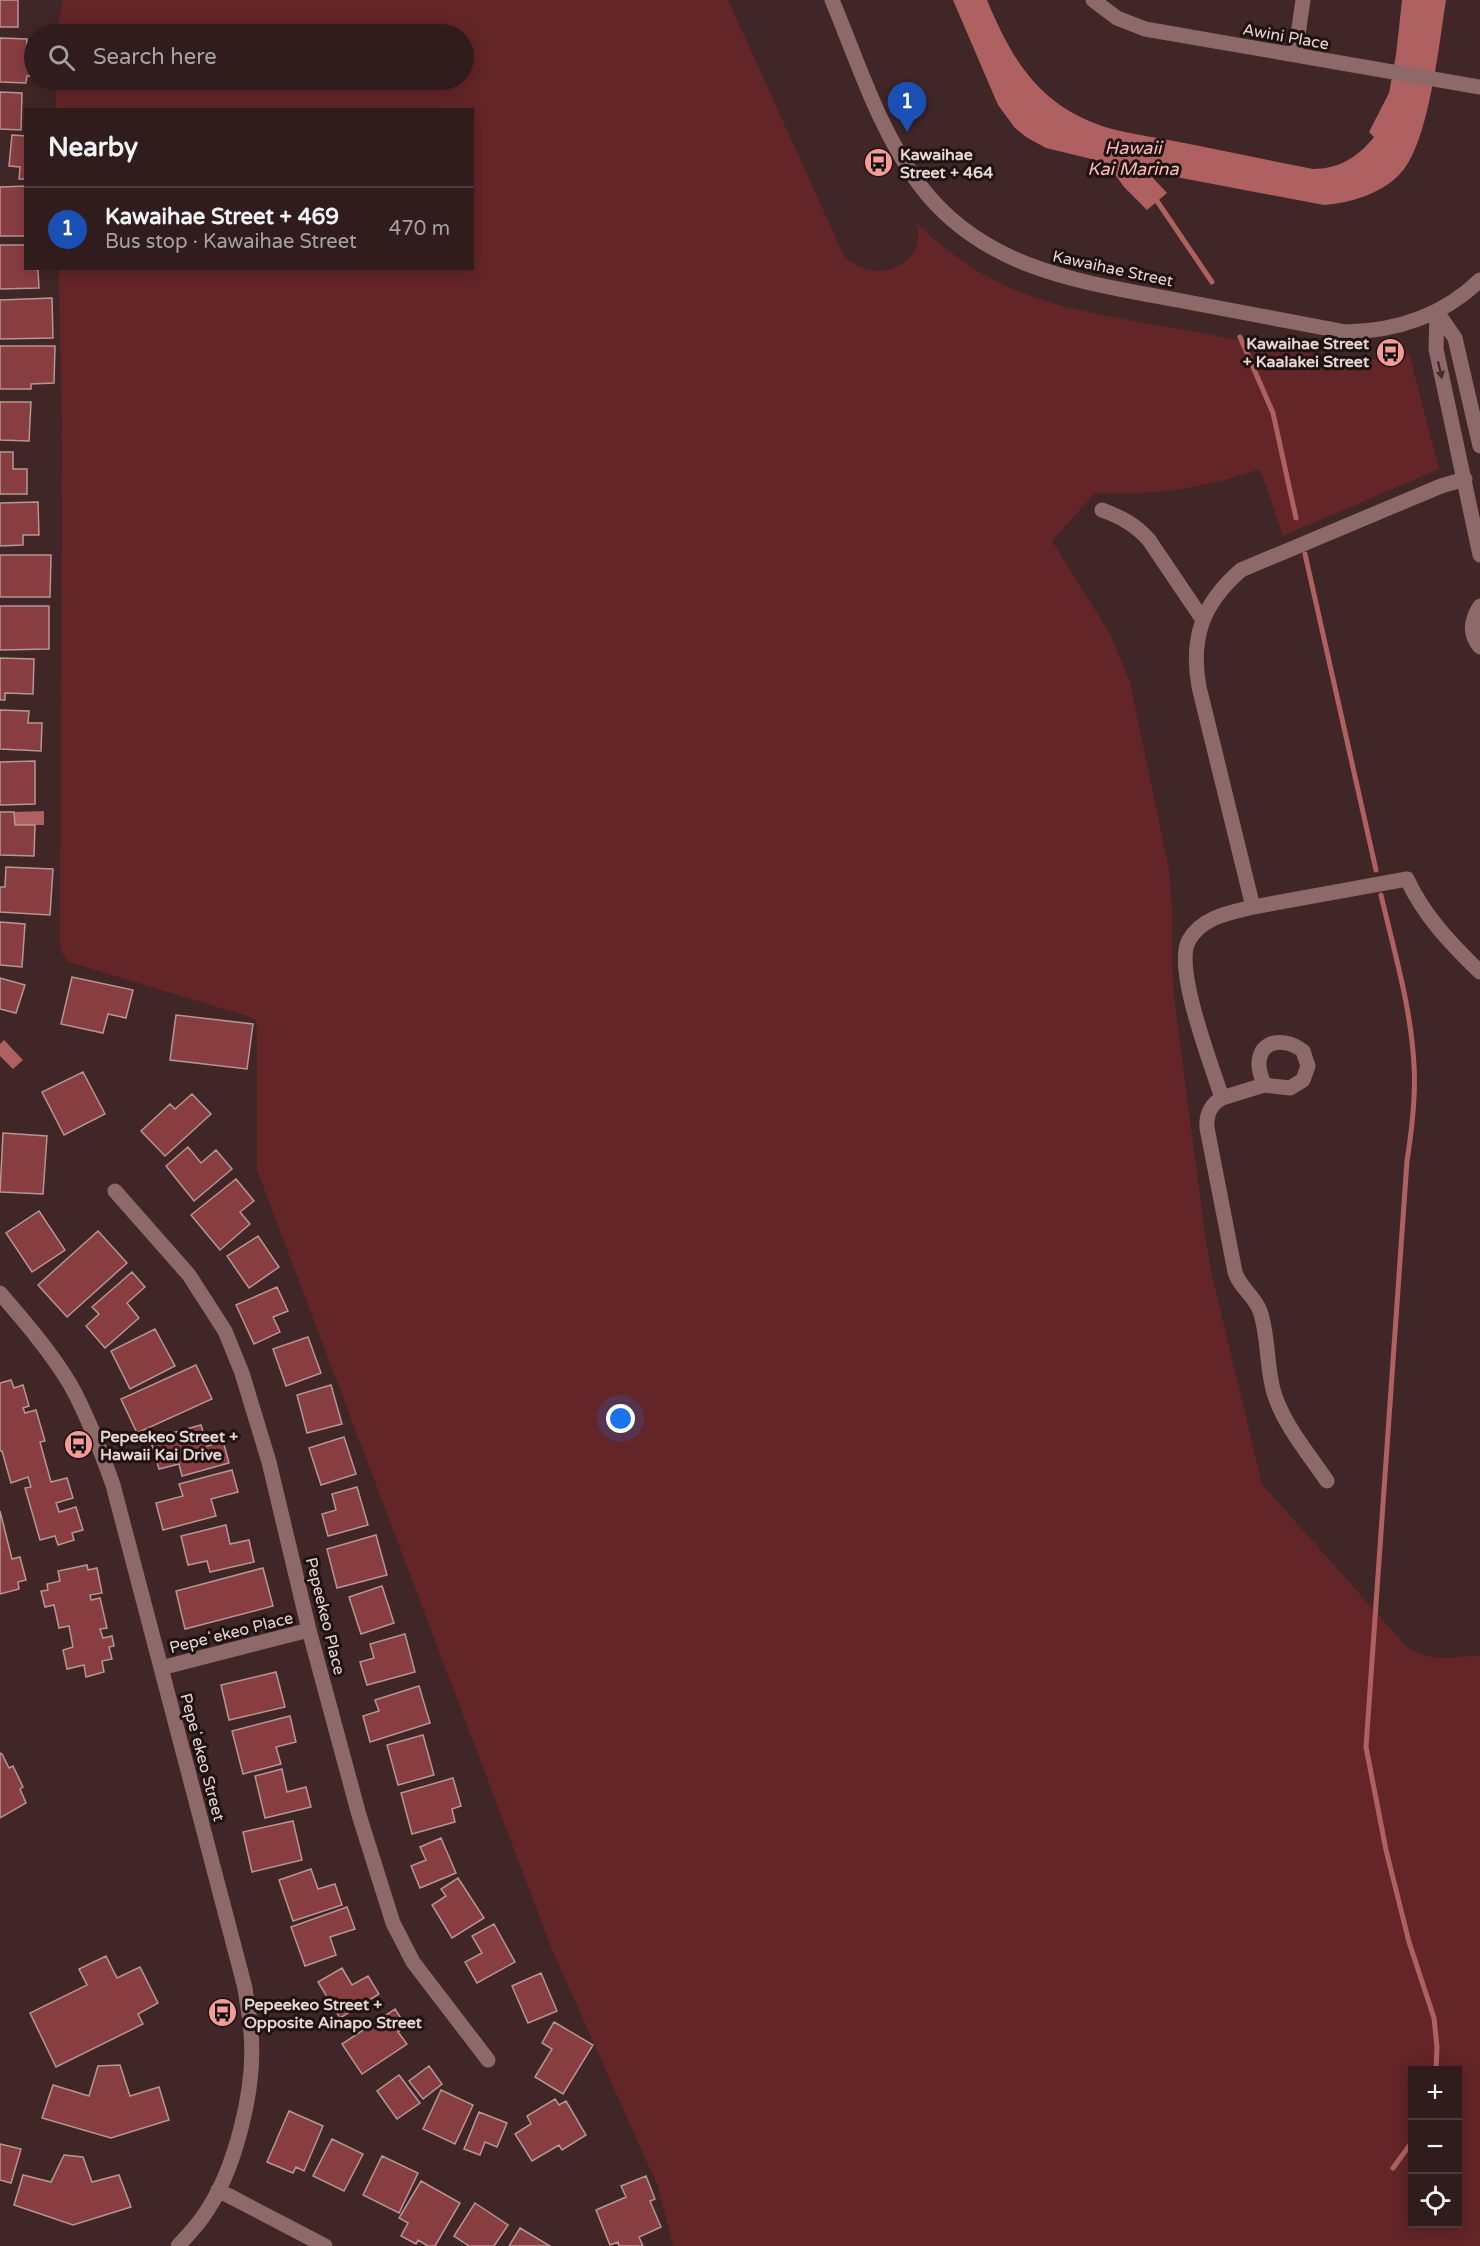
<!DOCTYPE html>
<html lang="en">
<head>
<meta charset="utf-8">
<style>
	:root { --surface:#301c1c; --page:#3c2929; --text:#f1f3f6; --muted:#a8a1a3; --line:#4b3a3b; --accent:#2563eb }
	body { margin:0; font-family:"Varela Round",sans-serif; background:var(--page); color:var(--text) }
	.controls { position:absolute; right:18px; bottom:18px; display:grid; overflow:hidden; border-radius:0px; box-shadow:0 3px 15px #0003 }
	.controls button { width:54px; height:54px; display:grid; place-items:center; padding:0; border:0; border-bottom:2px solid var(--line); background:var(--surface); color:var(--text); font:30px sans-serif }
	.you { position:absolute; left:621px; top:1419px; width:21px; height:21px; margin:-15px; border:4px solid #fff; border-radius:50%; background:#1a73e8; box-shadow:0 0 0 9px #1a73e833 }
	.badge { display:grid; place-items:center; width:39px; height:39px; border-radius:50%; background:var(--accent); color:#fff; font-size:20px; font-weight:700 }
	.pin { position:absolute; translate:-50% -50px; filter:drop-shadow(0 2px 3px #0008) }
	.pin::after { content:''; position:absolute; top:32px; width:21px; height:18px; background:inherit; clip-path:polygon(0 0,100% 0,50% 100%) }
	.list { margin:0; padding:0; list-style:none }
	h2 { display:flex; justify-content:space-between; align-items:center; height:78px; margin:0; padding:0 24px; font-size:26px }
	h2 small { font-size:20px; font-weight:400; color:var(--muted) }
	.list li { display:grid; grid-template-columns:39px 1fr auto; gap:18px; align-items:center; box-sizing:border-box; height:84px; padding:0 24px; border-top:2px solid var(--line) }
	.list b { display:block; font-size:22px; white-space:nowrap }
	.list p { margin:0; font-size:20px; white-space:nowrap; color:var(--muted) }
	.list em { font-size:20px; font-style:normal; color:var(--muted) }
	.icon { flex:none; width:33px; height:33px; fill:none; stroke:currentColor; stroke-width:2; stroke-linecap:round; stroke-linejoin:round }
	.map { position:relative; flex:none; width:1480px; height:2246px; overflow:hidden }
	.search { position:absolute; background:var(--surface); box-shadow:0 3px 15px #0003; left:24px; top:24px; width:450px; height:66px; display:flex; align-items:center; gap:15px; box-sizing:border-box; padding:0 21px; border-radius:33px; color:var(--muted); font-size:22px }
	.panel { position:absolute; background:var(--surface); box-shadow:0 3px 15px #0003; left:24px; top:108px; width:450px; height:162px; border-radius:0px }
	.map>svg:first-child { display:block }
</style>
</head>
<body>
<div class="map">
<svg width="1480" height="2246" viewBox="0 0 1480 2246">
	<rect width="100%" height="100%" fill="#402626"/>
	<path fill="#632528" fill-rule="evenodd" d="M63,0H728L844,256C875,287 928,266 916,223C998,301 1067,309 1173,328C1230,339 1287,349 1344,360H1370L1409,353L1439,469L1283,536L1260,469C1205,488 1153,496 1095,493L1052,541L1110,634L1130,682L1169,870L1172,908V968L1174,996L1205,1235L1212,1275L1262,1484L1406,1646C1430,1663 1453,1658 1480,1655V2246H673L658,2187L551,1947L257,1170V1029L255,1020L247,1016L69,962L62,953L60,943L62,444L59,269L472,268V110L56,109V80H464V34H56ZM1412,2070H1458V2224H1412Z"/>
	<path fill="#af6161" d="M953,0H987C1013,63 1042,109 1112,129C1132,134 1154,137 1174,141C1220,150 1267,160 1313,169C1339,169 1358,157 1374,137L1369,132L1389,93L1396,55L1402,0H1446C1439,43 1429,146 1399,175C1380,194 1350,203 1324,205L1155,173L1152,175L1153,178L1167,193L1147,210L1124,187L1112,170L1104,162L1046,148L1026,137L1015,128L998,105Z
		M44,811V825H15L14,812Z
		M4,1040L23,1060L13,1069L0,1056V1044Z"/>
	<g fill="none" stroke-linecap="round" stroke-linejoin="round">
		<path stroke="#af6161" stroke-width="5" d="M1157,201L1212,282
			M1240,337L1273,413L1296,518
			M1305,554L1376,870
			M1381,895C1394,951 1411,1007 1414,1065C1416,1097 1412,1129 1407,1161L1366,1747L1386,1850L1409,1942L1434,2018L1437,2047L1436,2070
			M1393,2168L1412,2142"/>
	</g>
	<path fill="#883e40" stroke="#b69695" stroke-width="1.5" d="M0,0H18V27H0Z
		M0,38L27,39L26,58H32L30,76H27L26,83L0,82Z
		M0,92L22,93L21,130L0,129Z
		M12,135L26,136V179H19L20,167L9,166Z
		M26,186V236H0V187Z
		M0,245H26V268L38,270L39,288L0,289Z
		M52,298L53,338L0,339V300Z
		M0,346H55L54,383L31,384V389H0Z
		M0,402H31L29,441L0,440Z
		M0,452H13V469H27V494H0Z
		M38,502L39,535H23V545L0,546V503Z
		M0,555H51L50,597H0Z
		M0,606H49V649L0,650Z
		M0,658L34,659L33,694L5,693V700H0Z
		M0,710L29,711L28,723H42L41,751L0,749Z
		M35,761V804L0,805V762Z
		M0,812H14L15,825H35L34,856L0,855Z
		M6,867L53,869L50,915L0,912V887H5Z
		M0,922L25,924L22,967L0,965Z
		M72,977L133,990L126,1018L108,1014L103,1033L61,1024Z
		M0,978L25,985L16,1013L0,1009Z
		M176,1015L253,1024L247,1069L170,1060Z
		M83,1072L105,1114L64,1135L42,1092Z
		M192,1094L211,1114L165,1156L141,1131L170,1104L175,1109Z
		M3,1133L47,1136L43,1194L0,1192Z
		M188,1147L201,1163L216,1150L232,1169L194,1201L166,1166Z
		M236,1179L254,1201L240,1212L250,1224L220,1250L191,1215Z
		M39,1211L65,1250L32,1272L6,1233Z
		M98,1231L127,1263L67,1317L38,1285Z
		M258,1236L279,1267L249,1288L227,1256Z
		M132,1272L145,1287L127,1303L139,1318L105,1348L86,1326L99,1314L92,1307Z
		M277,1287L288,1311L273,1317L280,1332L254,1344L236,1305Z
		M155,1329L175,1366L130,1389L111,1351Z
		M308,1337L321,1373L286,1386L273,1349Z
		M196,1365L212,1399L137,1433L121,1399Z
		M11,1380L14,1388L23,1385L29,1406L23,1408L25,1413L36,1410L45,1441L40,1442L51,1482L67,1478L73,1498L56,1503L59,1512L76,1507L83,1530L72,1533L74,1540L58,1545L55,1536L40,1540L25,1488L31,1487L28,1477L11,1483L2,1451H0V1383Z
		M331,1385L342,1424L307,1433L297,1395Z
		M201,1425L207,1446L223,1441L229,1463L182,1476L179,1464L159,1469L150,1439Z
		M344,1437L356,1474L321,1485L309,1448Z
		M232,1470L238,1492L211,1499L216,1516L163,1530L156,1503L183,1496L179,1484Z
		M357,1487L368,1525L328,1536L322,1514L336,1510L332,1494Z
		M0,1511L12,1559L20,1557L26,1580L18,1582L19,1589L0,1594Z
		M226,1525L230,1544L249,1540L254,1562L210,1572L207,1561L188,1565L181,1536Z
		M376,1535L387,1575L337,1588L327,1549Z
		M87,1565L88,1570L97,1568L102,1593L90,1595L91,1600L100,1598L107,1628L100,1629L103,1638L112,1636L114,1646L109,1647L112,1659L102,1661L104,1672L86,1677L84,1665L67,1669L63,1650L73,1647L69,1626L59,1628L54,1605L45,1607L41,1591L48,1590L47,1584L60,1581L58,1571Z
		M263,1568L273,1606L185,1629L176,1591Z
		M382,1586L394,1623L361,1634L349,1597Z
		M405,1634L415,1672L367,1685L360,1662L374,1658L370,1644Z
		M276,1672L285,1707L229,1720L221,1685Z
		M419,1686L430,1723L370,1742L363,1716L379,1711L375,1700Z
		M290,1716L296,1742L276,1747L281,1764L243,1774L232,1731Z
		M423,1735L434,1775L398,1785L387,1745Z
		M0,1753L2,1754L9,1768L13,1766L23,1787L20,1789L26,1803L0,1818Z
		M282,1769L287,1792L306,1787L311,1807L265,1818L255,1776Z
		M453,1778L461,1806L452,1809L455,1822L412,1834L401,1793Z
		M293,1821L302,1860L252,1872L243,1832Z
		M441,1838L456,1873L420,1888L411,1866L426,1860L420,1847Z
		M311,1869L318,1889L335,1884L342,1905L293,1921L279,1880Z
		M458,1878L484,1918L452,1938L432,1905L446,1896L441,1889Z
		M347,1907L355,1929L330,1937L336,1955L305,1966L291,1927Z
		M494,1924L515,1962L477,1983L465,1962L482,1953L472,1936Z
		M106,1956L117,1978L140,1967L158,2003L138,2014L143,2024L56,2067L30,2013L87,1985L79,1969Z
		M342,1968L352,1985L368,1976L379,1994L340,2018L318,1982Z
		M541,1973L557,2011L528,2023L512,1986Z
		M395,2009L406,2026L398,2032L407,2044L362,2074L342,2044Z
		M554,2022L593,2045L563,2094L535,2077L552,2049L542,2043Z
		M120,2065L130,2096L159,2087L169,2120L111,2138L42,2118L53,2085L89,2096L98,2066Z
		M429,2066L442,2084L423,2099L409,2081Z
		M399,2075L420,2103L397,2119L377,2091Z
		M441,2090L473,2105L455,2144L423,2129Z
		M555,2099L559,2105L566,2101L586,2135L562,2150L559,2145L532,2161L515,2134L531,2124L527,2116Z
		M289,2111L323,2126L304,2171L296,2167L293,2173L267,2162Z
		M479,2112L507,2123L497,2147L485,2142L480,2155L464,2149Z
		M332,2139L363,2154L344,2191L313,2176Z
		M0,2144L21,2149L11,2183L0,2180Z
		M64,2155L83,2157L92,2182L119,2175L131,2207L73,2225L14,2205L23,2175L51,2182Z
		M382,2156L418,2173L399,2213L363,2195Z
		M646,2176L655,2199L650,2201L661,2227L639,2237L643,2246H619L618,2242L610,2245L596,2210L626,2197L621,2186Z
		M421,2181L460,2203L435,2246H428L418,2240L416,2244L401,2236L408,2223L399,2218Z
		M475,2203L508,2225L494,2246H469L454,2236Z
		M520,2228L550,2246H509Z"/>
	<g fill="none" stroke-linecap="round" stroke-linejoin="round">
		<path stroke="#8d6a69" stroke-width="15" d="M832,0C858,62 879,130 919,184C982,269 1080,282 1177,300C1233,311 1290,321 1346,332C1398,331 1443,316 1480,280
			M1093,0L1117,18L1145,29L1480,87
			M1295,55L1303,0
			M1437,312L1436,349L1480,555
			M1437,312L1455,338L1480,446
			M1102,510C1121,517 1136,525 1149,540L1203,620
			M1480,606C1471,620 1469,634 1480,647
			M1253,907L1407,879C1424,916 1451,944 1480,972
			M1264,1085C1262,1078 1258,1070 1259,1062C1261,1037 1288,1039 1303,1051L1308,1066L1303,1080L1290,1088L1264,1085L1222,1098C1210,1105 1206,1114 1207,1128L1235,1272C1239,1287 1254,1295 1260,1311C1269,1337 1266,1367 1274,1393C1284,1425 1308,1453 1327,1481
			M1222,1098C1212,1066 1173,967 1189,940C1202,917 1229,913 1253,907L1199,687C1190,637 1203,603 1241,570L1441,486L1465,479
			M115,1191L189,1275L225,1331L242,1373L269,1462L309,1630L359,1815L393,1923L413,1962L488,2060
			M0,1293C25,1322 50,1351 70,1384C88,1416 101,1451 113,1485L245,1988C247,2003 250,2018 251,2033C256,2088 235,2173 202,2218C195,2228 186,2237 178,2246
			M161,1668L309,1630
			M218,2190L325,2246"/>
	</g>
	<defs><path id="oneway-solid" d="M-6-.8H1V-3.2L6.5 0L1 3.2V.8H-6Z" transform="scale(1.5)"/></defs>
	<use fill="#3f2d2c" href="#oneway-solid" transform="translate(1440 370) rotate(77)"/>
	<defs>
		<symbol id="bus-disc" viewBox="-11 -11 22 22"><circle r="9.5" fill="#f59b9a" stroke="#1e1312"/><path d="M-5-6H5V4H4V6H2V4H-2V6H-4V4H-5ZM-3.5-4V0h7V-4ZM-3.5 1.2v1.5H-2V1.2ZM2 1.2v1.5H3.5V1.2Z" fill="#111"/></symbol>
	</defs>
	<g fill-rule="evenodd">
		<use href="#bus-disc" x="862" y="146" width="33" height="33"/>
		<use href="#bus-disc" x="1374" y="336" width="33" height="33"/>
		<use href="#bus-disc" x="62" y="1428" width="33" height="33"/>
		<use href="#bus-disc" x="206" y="1996" width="33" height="33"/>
	</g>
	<g text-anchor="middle" stroke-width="6" stroke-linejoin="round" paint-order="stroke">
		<g font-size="16" fill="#e8d6d5" stroke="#1e1312">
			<text transform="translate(1286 36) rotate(10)" y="6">Awini Place</text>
			<text transform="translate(1113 268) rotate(12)" y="6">Kawaihae Street</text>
			<text transform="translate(326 1616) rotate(76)" y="6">Pepeekeo Place</text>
			<text transform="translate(231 1632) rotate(-14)" y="6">Pepeʻekeo Place</text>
			<text transform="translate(203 1757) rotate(75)" y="6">Pepeʻekeo Street</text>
		</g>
		<g font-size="16" font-weight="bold" fill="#e8d6d5" stroke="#1e1312" text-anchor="start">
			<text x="900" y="160">Kawaihae<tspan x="900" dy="18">Street + 464</tspan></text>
			<text x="1369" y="349" text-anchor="end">Kawaihae Street<tspan x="1369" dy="18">+ Kaalakei Street</tspan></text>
			<text x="100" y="1442">Pepeekeo Street +<tspan x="100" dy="18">Hawaii Kai Drive</tspan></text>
			<text x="244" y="2010">Pepeekeo Street +<tspan x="244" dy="18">Opposite Ainapo Street</tspan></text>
		</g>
		<g font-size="18" font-style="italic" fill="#febab9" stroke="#1e1312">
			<text x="1133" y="154">Hawaii<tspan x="1133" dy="21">Kai Marina</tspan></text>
		</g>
	</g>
</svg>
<div class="controls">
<button>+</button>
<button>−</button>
<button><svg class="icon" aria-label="locate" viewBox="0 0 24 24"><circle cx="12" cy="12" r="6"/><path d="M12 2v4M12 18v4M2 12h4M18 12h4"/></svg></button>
</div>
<div class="you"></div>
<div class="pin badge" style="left:907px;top:132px;background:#1a4fb4">1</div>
<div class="search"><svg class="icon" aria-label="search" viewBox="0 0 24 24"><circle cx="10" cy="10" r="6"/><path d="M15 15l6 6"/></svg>Search here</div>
<section class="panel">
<h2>Nearby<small></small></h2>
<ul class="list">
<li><span class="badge" style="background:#1a4fb4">1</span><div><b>Kawaihae Street + 469</b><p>Bus stop · Kawaihae Street</p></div><em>470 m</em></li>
</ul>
</section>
</div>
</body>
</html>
